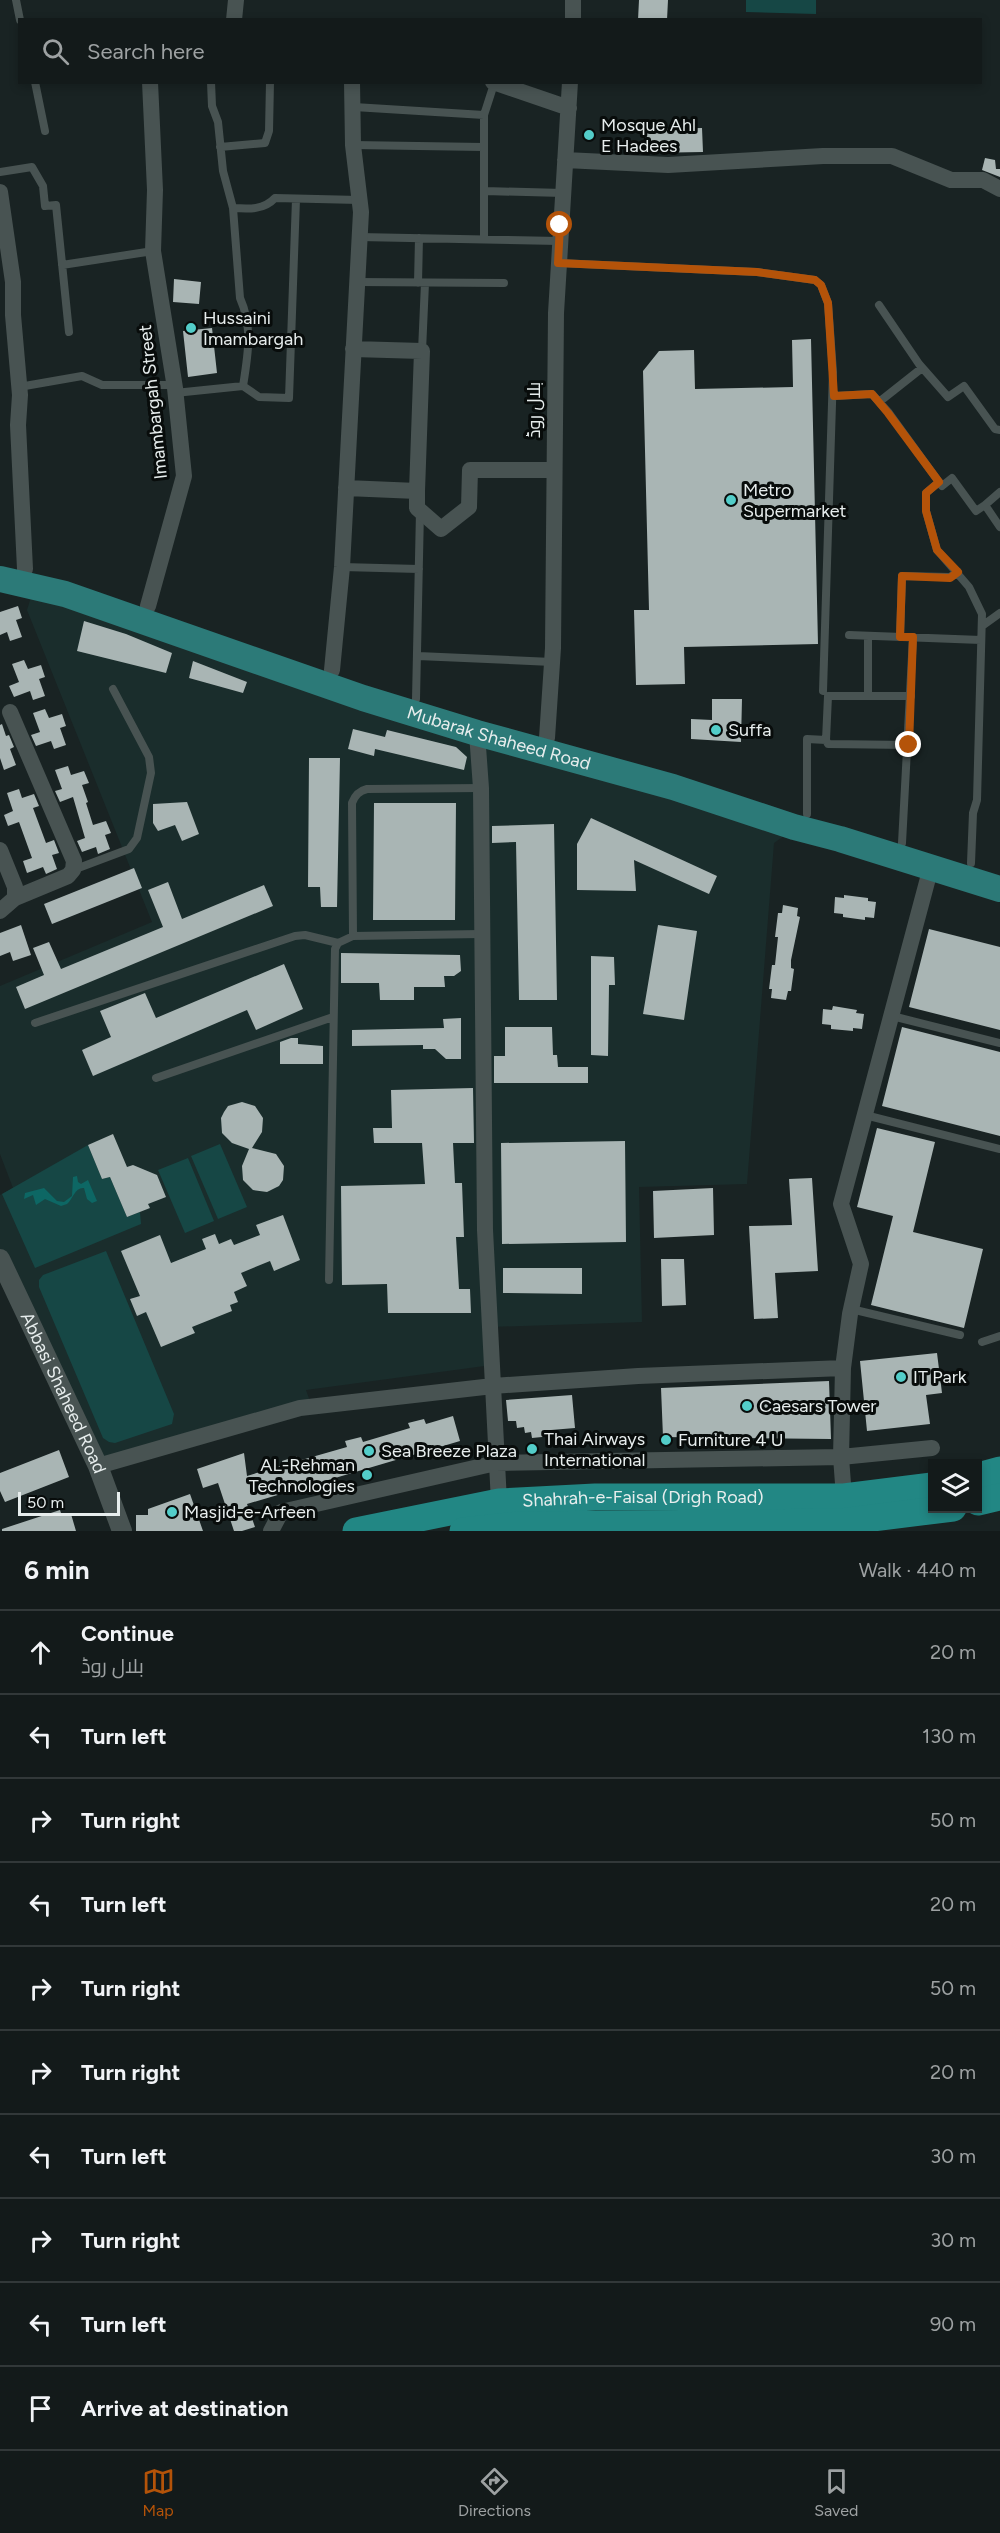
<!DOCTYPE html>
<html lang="en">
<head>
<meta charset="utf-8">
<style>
	:root { --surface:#131a1a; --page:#1c2323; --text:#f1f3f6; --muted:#9da1a2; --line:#323839; --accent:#b45309 }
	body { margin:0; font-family:Figtree,Cairo,sans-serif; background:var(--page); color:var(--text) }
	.controls { position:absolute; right:18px; bottom:18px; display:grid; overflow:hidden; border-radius:0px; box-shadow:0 3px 9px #0003 }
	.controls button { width:54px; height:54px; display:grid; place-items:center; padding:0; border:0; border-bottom:2px solid var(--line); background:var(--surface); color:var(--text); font:30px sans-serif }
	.scale { position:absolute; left:18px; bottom:15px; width:102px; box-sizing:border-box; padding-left:6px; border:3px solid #e7eded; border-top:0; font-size:16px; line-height:21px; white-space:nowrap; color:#e7eded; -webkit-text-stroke:4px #080c0b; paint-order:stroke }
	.stop { position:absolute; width:18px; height:18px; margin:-14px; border:4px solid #b45309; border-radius:50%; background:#fff }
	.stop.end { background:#b45309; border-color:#fff; box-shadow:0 2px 6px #0008 }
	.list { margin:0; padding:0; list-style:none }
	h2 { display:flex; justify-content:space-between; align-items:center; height:78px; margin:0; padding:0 24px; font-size:26px }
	h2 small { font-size:20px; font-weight:400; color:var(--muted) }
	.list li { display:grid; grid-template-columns:39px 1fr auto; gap:18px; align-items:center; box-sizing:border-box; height:84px; padding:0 24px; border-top:2px solid var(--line) }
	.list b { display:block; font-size:22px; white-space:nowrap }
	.list p { margin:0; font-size:20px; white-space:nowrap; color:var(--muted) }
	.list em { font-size:20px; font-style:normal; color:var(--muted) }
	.icon { flex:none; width:33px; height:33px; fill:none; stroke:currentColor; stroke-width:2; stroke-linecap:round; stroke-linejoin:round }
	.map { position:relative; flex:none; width:1000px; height:1531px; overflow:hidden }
	.search { position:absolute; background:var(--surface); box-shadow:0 3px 9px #0003; left:18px; right:18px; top:18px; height:66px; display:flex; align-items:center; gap:15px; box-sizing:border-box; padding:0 21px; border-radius:0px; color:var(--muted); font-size:22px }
	.sheet { height:918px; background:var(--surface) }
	nav { display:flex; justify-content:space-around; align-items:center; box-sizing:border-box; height:84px; border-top:2px solid var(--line); background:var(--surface); font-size:16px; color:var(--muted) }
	nav a { display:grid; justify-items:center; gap:3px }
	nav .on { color:var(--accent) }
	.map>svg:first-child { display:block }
</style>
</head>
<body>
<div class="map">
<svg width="1000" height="1531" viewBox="0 0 1000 1531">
	<rect width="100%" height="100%" fill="#192323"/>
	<path fill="#1a2d2c" d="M36,581L479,729L805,821L774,843L747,1184L639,1187L642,1322L490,1327L492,1365L306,1390L312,1407L98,1466L0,1260V1195L13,1188L0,1154V986L152,922L27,610Z"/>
	<path fill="#164745" d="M746,0H816V14L746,12Z
		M220,1144L247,1207L218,1219L191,1156Z
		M88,1145L102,1179L110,1177L127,1217L140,1212L141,1224L35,1268L2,1194Z
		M188,1158L214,1221L185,1233L158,1170Z
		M106,1251L174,1414L172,1424L115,1443L109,1442L103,1438L39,1287V1280L43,1275Z"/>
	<path fill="#0d6764" d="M77,1176L78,1182L81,1184L88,1180L97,1201L92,1203L87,1199L84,1188C75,1187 73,1199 67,1204L61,1206L45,1199L36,1205L33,1195L24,1199L25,1193L44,1188L57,1201L64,1202L72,1196L73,1177Z"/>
	<path fill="#a9b5b4" d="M639,0H668L667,20H638Z
		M702,128L703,152L645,153V129Z
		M985,158L995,160L996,169H1000V177L982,170Z
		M174,279L201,282L199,304L173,302Z
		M212,328L217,373L188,377L183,331Z
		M811,339L818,644L684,647L685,684L636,685L634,610H649L643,371L659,351L694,350L695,389L793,387L792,340Z
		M18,606L22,618L16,620L22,637L10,641L7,632L0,635V612Z
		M84,621L126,634L172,653L166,673L77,651Z
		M24,660L28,669L41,665L45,677L39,679L45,696L33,700L30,691L14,697L9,686L19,682L12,664Z
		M193,661L247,682L243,693L189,678Z
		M712,699H742L741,742L691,739V719L712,720Z
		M45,709L49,718L62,714L66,726L60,728L66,745L54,749L51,741L36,746L31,735L40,732L33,713Z
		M2,724L6,736L9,735L14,747L10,749L16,765L4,770L0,758V725Z
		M353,729L385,737L387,730L456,747L467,757L464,770L375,749L374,756L348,749Z
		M309,758H340L337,907H321L320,887H308Z
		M68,766L71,775L84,771L89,783L82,785L88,802L86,803L93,825L106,821L111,833L105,835L110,849L98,854L96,847L82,852L77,841L85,838L73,797L60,802L55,791L62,789L55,770Z
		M19,789L22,798L34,794L39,806L33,808L46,843L54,840L59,853L52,855L57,869L46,874L43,867L27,873L23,861L32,858L19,822L8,826L4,815L13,811L7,793Z
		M187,802L199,834L182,841L175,825L158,831L153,823V804Z
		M374,803H456L455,920H373Z
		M591,818L717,876L709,894L634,860L636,891L577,890V844Z
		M554,824L557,1000H519L516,842L492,843V826Z
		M134,868L142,888L52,924L44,904Z
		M168,882L182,919L264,885L273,906L25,1009L16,987L44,975L33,948L49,942L61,969L163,927L148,890Z
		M844,895L868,898V901L876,902L874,918L865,917V920L843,917V914L834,913L835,897L844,898Z
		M783,905L798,908L797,916L800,917L791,960V968L794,969L791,991H788L786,1000L771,998L772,989H769L772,965H775L778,937H775L778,913H782Z
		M21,925L31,955L13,961L10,952L0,956V933Z
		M658,925L697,931L684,1020L643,1014Z
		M929,929L1000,947V1030L909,1007Z
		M341,953L460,955L461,971L454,976H444L445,987H414V1000H380L379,983H341Z
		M591,956L614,957L615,985H609L608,1056L591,1055Z
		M284,964L303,1009L256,1030L247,1010L93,1076L82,1050L111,1037L100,1011L145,993L156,1018Z
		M833,1006L857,1010L856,1013L864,1014L862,1029L853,1028V1031L831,1029V1025L822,1024L823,1009L832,1010Z
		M461,1018V1059H446L435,1049H423V1045L352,1046V1030L444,1028L443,1019Z
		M505,1027H552L553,1055H557L558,1067H588V1083H494V1056H505Z
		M902,1027L1000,1052V1136L882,1106Z
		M291,1038H298V1044L323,1046V1064H280V1042Z
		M473,1088L474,1143H453L455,1183H462L464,1237H456L459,1289H470L471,1313H388L387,1284L342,1285L341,1186L425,1184L422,1143H374L373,1128H392L391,1090Z
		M242,1102L255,1106L263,1118L262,1132L252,1148L276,1154L284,1166L283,1180L279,1186L267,1192L253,1190L243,1180L242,1166L249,1149L232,1143L222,1133L221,1118L224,1112L228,1106Z
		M877,1128L935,1142L913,1232L983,1249L964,1328L871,1305L893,1216L857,1207Z
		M113,1134L127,1167L133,1165L157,1175L166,1197L148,1204L150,1208L127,1217L110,1177L102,1179L88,1145Z
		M625,1141L626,1242L502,1244L501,1143Z
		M812,1178L818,1271L775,1273L778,1318L754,1319L749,1226L792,1225L789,1179Z
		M713,1188L714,1235L654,1238L653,1191Z
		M283,1215L300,1260L274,1271L270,1261L241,1273L247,1286L234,1292L238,1302L230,1305L232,1311L192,1327L195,1333L161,1347L146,1312L137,1316L130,1299L140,1296L121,1251L160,1235L171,1263L206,1249L202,1239L215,1234L219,1244L231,1239L234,1245L260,1235L256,1225Z
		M661,1259H684L686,1305L662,1306Z
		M503,1268H582V1294L503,1293Z
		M937,1353L942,1393L926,1395L930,1424L867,1431L860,1361Z
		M829,1381L831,1439L663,1437L661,1388Z
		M572,1395L575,1428L551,1430L552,1436L532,1438L531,1432L525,1433L524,1427L517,1428L516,1421H508L506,1400Z
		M453,1416L460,1441L247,1504L255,1527L242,1531H234L218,1483L203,1488L197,1469L244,1453L247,1476L283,1465L282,1461L297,1456L298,1461L347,1447L345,1441L361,1437L363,1442L410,1428L408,1423L424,1419L426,1424Z
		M59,1450L69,1477L5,1502L0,1491V1473Z
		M190,1494L203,1531H136V1515H148V1509Z
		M60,1510L62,1516L71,1514L76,1531H2V1529Z"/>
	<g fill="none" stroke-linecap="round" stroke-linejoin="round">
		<path stroke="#485352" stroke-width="8" d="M16,0L20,20
			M35,82L45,131
			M211,82L212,106L218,122L223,171L233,208L240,298C253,327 248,355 243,386
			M354,107L484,115
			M353,145L483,147
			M220,147L265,143L269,131L270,82
			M0,172L32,167L43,186L45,206L56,205L69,332
			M485,191L563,193
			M233,208C249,209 264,210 275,198L359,200
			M359,237L559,241
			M484,239V115L494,84
			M559,263L757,272L815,280L821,285L828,303L833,372L823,691
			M62,265L153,251
			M357,282L504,283
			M418,283L419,238
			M879,305L919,364L948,397L964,386L995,429L1000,430
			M422,351L425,283
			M19,387L82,376L102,385H174
			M175,393L243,386L259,397L289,398L296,199
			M834,396L872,394L889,413L939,482L926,493V511L937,550L969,587L982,614L977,800L973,813L971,863
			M879,402L922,368
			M939,482L942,486L952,478L976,511L985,505L1000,527
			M985,505L1000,492
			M342,567L419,569
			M982,626L1000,613
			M849,635L981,640
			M868,636V696
			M900,637L902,576L950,577L958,572
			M418,656L552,662
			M416,699L420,511
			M826,740L828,744L909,745
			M807,814V739L826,740L828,696H911
			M902,843L913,637
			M73,870L129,849L137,838L151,773L149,757L113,689
			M353,936L352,803C355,795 359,791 367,789L481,788
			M892,1016L1000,1043
			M35,1023L295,936L305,935L338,943
			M156,1078L333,1017
			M865,1115L1000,1149
			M329,1280L335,949L338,943L353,936L481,934
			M851,1309L960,1335
			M982,1342L1000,1336"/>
		<path stroke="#485352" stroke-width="16" d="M234,20L236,0
			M573,20V0
			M493,82L569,108
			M565,160L668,165L823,156H892L951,180H983L1000,189
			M0,192L13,282V315L20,395L18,425L25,569
			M353,349L422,351L417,491
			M346,488L417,491V508L441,529L469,507L470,470H553
			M148,606L184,476L175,388L153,251L155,190L150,82
			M332,670L342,567L361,212L353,145L352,82
			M10,712L74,861L73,870L68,876L15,898
			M477,733L481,788L485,1230L499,1502
			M547,738L553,648L556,313L570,82
			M0,850L15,887V898L0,911
			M98,1466L300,1408L493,1386L638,1376L843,1368
			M844,1497L841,1457L843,1368L850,1314L861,1264L841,1204L931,867
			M271,1531L281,1512L496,1463L841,1457L932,1448"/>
		<path stroke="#485352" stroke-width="20" id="s1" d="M0,1259L98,1466L122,1531"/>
		<path stroke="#2c7a78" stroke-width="26" id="s2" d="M0,579L65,594L363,698L477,733L673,787L794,827L840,839L1000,889"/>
		<g stroke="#228784" stroke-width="27">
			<path d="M978,1476L1000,1470"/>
			<path d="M978,1502L1000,1497"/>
			<path id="s3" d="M356,1531L499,1502L595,1497H844L932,1486"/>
			<path d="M463,1531L517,1525L841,1522L953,1508"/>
		</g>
	</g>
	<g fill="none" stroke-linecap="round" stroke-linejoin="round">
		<path stroke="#b45309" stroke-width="8" d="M560,225L558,263L757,272L815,280L821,285L828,303L834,396L872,394L888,413L939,482L926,493V511L937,550L958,572L950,578L902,576L900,637H913L909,745"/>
	</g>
	<g fill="#53cdc9" stroke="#080c0b" stroke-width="2">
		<circle cx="589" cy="135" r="6"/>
		<circle cx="191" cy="328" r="6"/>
		<circle cx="731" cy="500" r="6"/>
		<circle cx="716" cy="730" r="6"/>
		<circle cx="901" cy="1377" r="6"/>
		<circle cx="747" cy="1406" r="6"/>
		<circle cx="666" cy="1440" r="6"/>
		<circle cx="532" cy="1449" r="6"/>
		<circle cx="369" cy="1451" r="6"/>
		<circle cx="367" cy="1475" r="6"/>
		<circle cx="172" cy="1512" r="6"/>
	</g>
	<g text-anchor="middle" stroke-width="6" stroke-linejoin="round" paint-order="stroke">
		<g font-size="18" fill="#e7eded" stroke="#080c0b" text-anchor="start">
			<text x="601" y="131">Mosque Ahl<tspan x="601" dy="21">E Hadees</tspan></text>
			<text x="203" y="324">Hussaini<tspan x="203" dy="21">Imambargah</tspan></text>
			<text x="743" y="496">Metro<tspan x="743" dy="21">Supermarket</tspan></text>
			<text x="728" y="736">Suffa</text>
			<text x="913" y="1383">IT Park</text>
			<text x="759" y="1412">Caesars Tower</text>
			<text x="544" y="1445">Thai Airways<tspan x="544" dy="21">International</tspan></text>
			<text x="678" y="1446">Furniture 4 U</text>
			<text x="381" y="1457">Sea Breeze Plaza</text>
			<text x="355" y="1471" text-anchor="end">AL-Rehman<tspan x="355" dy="21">Technologies</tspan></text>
			<text x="184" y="1518">Masjid-e-Arfeen</text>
		</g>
		<g font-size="18" fill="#e7eded" stroke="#080c0b">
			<text transform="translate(153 402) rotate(-96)" y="6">Imambargah Street</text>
			<text transform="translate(534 410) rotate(-90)" y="6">بلال روڈ</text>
			<text dy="6" stroke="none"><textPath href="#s2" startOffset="524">Mubarak Shaheed Road</textPath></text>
			<text dy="6" stroke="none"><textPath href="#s1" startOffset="148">Abbasi Shaheed Road</textPath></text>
			<text dy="6" stroke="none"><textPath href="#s3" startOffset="290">Shahrah-e-Faisal (Drigh Road)</textPath></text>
		</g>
	</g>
</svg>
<div class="controls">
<button><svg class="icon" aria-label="layers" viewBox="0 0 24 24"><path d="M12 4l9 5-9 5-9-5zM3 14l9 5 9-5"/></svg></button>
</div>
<div class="scale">50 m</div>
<div class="stop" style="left:560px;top:225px"></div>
<div class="stop end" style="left:909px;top:745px"></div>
<div class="search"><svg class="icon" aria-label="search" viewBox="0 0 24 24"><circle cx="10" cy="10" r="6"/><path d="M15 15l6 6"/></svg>Search here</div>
</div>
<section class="sheet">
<h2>6 min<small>Walk · 440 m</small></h2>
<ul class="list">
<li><svg class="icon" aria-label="ahead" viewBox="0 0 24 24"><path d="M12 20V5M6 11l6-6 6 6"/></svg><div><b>Continue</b><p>بلال روڈ</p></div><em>20 m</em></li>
<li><svg class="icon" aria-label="left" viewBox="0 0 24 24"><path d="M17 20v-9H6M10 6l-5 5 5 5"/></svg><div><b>Turn left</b></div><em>130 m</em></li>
<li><svg class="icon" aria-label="right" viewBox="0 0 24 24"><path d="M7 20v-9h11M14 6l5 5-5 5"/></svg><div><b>Turn right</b></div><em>50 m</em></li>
<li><svg class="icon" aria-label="left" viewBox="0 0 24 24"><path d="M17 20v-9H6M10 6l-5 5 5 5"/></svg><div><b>Turn left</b></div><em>20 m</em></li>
<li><svg class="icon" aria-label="right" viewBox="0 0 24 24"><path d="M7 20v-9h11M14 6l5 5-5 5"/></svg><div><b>Turn right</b></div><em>50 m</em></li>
<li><svg class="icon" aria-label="right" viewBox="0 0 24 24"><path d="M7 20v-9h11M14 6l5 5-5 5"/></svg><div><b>Turn right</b></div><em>20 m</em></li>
<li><svg class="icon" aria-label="left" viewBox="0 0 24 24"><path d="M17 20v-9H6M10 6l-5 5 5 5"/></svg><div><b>Turn left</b></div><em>30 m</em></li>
<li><svg class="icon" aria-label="right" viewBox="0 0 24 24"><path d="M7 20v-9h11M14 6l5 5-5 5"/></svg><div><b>Turn right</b></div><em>30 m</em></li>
<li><svg class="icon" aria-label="left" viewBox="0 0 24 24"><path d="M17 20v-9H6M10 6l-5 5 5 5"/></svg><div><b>Turn left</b></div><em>90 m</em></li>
<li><svg class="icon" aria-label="arrive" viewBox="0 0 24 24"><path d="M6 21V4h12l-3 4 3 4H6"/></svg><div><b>Arrive at destination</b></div></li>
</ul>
</section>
<nav>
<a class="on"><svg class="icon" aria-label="map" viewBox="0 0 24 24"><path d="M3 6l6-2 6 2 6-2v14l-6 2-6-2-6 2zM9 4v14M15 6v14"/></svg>Map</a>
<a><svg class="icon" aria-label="directions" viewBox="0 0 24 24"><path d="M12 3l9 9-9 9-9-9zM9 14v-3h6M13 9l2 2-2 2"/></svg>Directions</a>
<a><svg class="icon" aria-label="saved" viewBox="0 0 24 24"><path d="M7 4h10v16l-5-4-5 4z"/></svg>Saved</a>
</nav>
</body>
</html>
